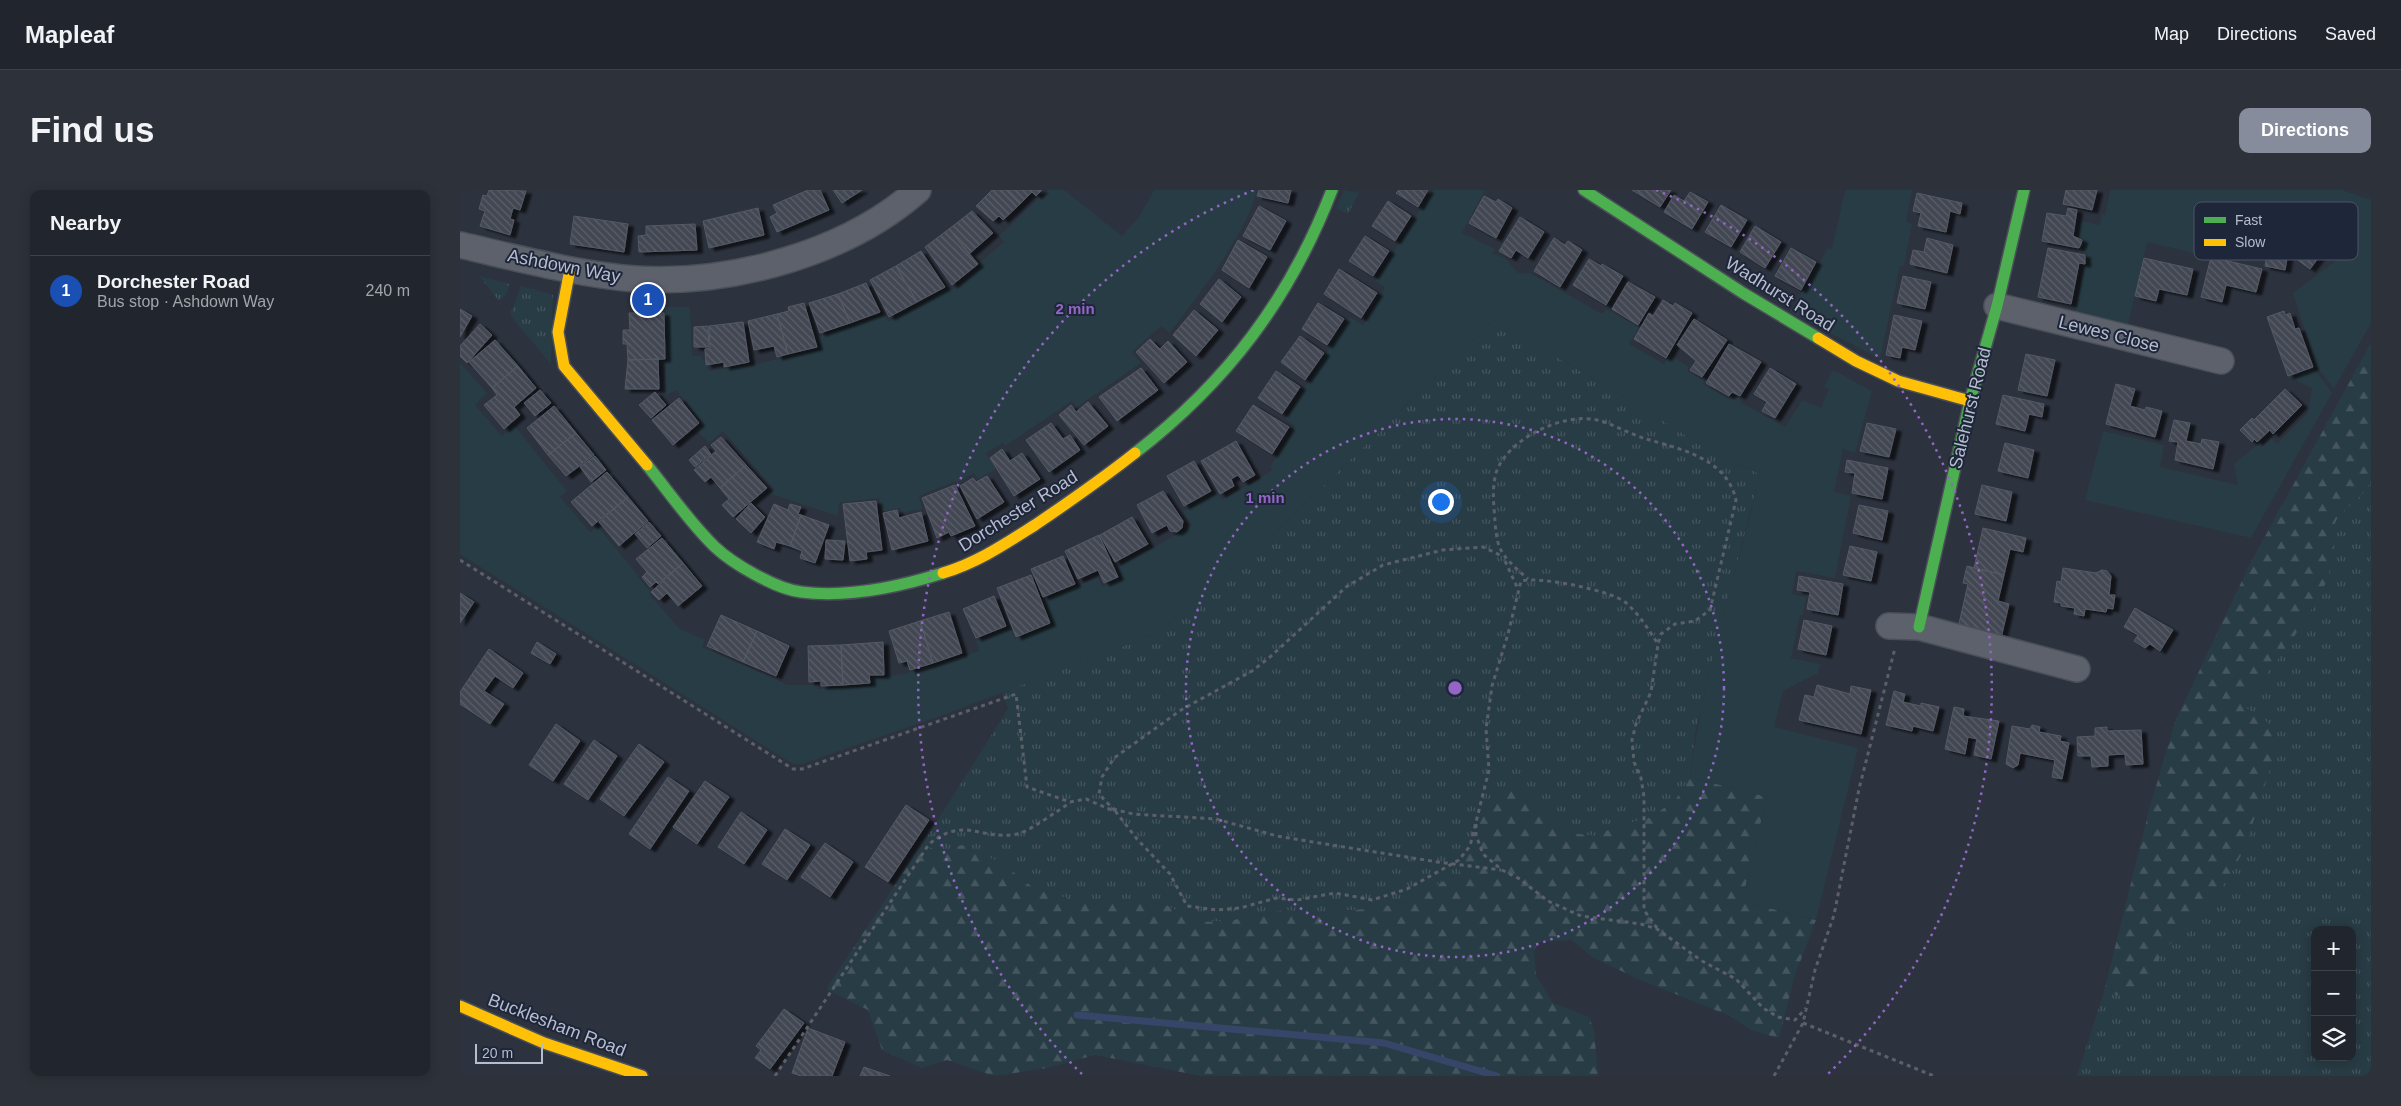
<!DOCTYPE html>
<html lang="en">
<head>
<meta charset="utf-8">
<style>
	:root { --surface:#21262e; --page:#2d323a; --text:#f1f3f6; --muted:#a2a5aa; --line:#3e434a; --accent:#868c9c }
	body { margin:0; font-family:Helvetica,sans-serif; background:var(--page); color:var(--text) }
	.controls { position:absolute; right:15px; bottom:15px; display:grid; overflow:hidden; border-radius:10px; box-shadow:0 2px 12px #0003 }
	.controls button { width:45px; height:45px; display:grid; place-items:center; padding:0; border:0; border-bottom:1px solid var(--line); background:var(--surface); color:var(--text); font:25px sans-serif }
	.scale { position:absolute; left:15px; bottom:12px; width:68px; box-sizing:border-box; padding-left:5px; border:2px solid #b7bdce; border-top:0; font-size:14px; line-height:18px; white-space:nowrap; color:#b7bdce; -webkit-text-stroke:4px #1e263a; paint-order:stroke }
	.you { position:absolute; left:980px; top:311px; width:18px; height:18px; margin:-12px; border:4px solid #fff; border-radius:50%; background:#1a73e8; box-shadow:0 0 0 8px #1a73e833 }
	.badge { display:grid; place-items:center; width:32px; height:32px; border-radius:50%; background:var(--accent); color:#fff; font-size:16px; font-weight:700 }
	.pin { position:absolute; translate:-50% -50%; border:2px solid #fff; box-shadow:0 1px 5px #0006 }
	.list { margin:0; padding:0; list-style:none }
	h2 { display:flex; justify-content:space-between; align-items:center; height:65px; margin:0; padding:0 20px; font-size:21px }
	h2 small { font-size:16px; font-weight:400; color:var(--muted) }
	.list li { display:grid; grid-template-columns:32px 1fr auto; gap:15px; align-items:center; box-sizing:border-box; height:70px; padding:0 20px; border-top:1px solid var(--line) }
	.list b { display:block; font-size:19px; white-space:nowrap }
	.list p { margin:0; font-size:16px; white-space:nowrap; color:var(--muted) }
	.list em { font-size:16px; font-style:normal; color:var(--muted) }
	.icon { flex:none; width:28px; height:28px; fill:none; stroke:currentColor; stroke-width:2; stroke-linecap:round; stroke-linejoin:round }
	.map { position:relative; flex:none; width:1911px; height:886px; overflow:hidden; border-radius:10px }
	header { display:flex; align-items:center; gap:30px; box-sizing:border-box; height:70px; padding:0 25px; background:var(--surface); border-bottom:1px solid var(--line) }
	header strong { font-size:24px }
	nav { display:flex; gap:28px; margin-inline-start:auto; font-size:18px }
	.intro { display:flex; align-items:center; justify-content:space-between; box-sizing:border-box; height:120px; padding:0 30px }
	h1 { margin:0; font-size:35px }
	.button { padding:12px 22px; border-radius:10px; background:var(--accent); color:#fff; font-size:18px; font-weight:700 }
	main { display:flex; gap:30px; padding:0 30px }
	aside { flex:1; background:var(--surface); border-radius:10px; box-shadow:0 2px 12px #0003 }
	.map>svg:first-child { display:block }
</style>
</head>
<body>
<header>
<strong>Mapleaf</strong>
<nav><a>Map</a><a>Directions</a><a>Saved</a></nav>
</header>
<div class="intro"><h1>Find us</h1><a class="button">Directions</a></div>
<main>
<aside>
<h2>Nearby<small></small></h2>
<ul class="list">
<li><span class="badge" style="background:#1a4fb4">1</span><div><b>Dorchester Road</b><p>Bus stop · Ashdown Way</p></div><em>240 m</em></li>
</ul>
</aside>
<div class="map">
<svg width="1911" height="886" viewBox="0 0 1911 886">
	<defs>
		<pattern id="grass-tufts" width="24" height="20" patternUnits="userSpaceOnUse" patternTransform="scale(1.25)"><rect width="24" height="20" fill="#283c45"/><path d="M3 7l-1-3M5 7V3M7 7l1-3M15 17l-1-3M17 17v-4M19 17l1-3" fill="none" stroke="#45565f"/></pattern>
		<pattern id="forest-firs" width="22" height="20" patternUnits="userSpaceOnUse" patternTransform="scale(1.25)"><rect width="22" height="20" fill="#283c45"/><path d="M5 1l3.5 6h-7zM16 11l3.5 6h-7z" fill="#45565f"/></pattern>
		<pattern id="building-back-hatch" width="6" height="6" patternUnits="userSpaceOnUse" patternTransform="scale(1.25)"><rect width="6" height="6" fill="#424752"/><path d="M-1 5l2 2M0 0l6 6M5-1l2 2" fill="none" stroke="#5b606a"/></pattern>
		<filter id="shadow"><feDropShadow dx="5.5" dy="3" stdDeviation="1" flood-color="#0009"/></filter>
	</defs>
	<rect width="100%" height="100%" fill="#2c323e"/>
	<path fill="url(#grass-tufts)" fill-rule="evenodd" d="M884,0L899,3L888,24L876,18Z
		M19,86L49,94L47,104L39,111Z
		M61,96L93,105L91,174L50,125Z
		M1034,130L1181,217L1259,266L1300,284L1254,464L1235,544L1230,587L1216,609L1192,627L1157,636L1135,646L1112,643L1092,628L1078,612L1034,599L999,683L944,713L904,719L858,723L824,720L768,731L738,732L706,715L676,710L627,713L576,700L542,673L478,662L463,653L548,519L542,502L697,443L821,337Z
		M1911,153V886H1617L1644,802L1691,613L1716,530L1790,374ZM1855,740H1892V867H1855Z"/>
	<path fill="url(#forest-firs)" d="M1911,153V290C1904,310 1882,316 1875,333C1873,341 1875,352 1874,360C1872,377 1866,396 1857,410C1843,435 1825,460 1808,482C1798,494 1789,502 1784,516C1797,526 1816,533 1819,551L1785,658L1769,687L1749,715L1704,760L1681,803L1670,808L1644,802L1691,613L1716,530L1790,374Z
		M1230,587L1307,607L1282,711L1356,730L1334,788L1319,848L1293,841L1270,826L1178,789L1134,768L1111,750L1078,752L1074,761L1076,785L1093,813L1129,827L1134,840L1138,886H741L635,865L587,878L534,886L487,870L462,878L422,860L408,820L366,799L463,653L478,662L502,655L542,673L576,700L627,713L676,710L706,715L738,732L768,731L824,720L858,723L904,719L944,713L999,683L1034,599L1055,602L1078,612L1092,628L1112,643L1135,646L1157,636L1192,627L1216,609Z"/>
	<path fill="#283c45" d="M587,0H604L662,46L679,27L694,0H797C788,41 736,110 709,143L701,136L672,162L681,173L617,217L612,211L545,256L543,253L526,263L536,279L518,289L514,283L497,293L496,291L459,306L462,319L442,323L440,318L421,322L419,308L379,313L378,326L311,304L314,299L263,241L249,253L236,240L243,233L216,200L206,205L205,117H230L232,166H241L249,181L292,175L362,159L358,147L424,124L428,132L490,98L492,100L520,78L518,74L544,52L539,46Z
		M973,0H1025L1002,43L1035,59L1032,64C1036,65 1041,66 1045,69C1053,75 1056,88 1068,82L1142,124L1146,119L1179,137L1169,154L1204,174L1210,165L1229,177L1227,181L1244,191L1243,194L1270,210L1273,205L1281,210L1280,212L1325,237L1342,210L1361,218L1369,199L1364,197L1373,180L1412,201L1395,263L1383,259L1374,302L1391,306L1375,388L1336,381L1332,404L1346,407L1343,425H1340L1331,468L1360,474L1358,483L1323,501L1314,537L1398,558L1356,730L1282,711L1307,607L1230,587C1243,483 1277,385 1300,284L1259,266L1181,217L1034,130L821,337L697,443L489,523L342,574H333L0,364V173L27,203L15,215L42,246L54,235L107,301L100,307L130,342L138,337L178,385L177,386L191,402L189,404L220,439L245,450L242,457L328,495H358V499L412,496V489L447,483L519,461L516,451L550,437L555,449L594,434L584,410L638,387L642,397L663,387L658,377L732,336L723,321L757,302L762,310L813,280L810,277L835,236L825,229L889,127L903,135L925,97L915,91Z
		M1385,0H1452L1446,32L1452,34L1444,76H1440L1420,169L1330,122L1368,58L1372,59Z
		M1650,0H1882L1911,10V133L1874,199L1856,176L1833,103L1886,63L1848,36L1854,27L1846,21L1840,28L1836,26L1814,56L1809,55L1806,71L1754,59L1751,67L1687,52L1668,135L1615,122L1627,64L1618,62L1622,50L1618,46L1621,31L1640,35L1642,24L1645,25Z
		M1853,177L1872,203L1791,348L1625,310L1643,241L1704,255L1700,277L1778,295L1774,274L1798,254L1801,257L1811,248L1817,254L1848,223L1852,198L1828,186Z"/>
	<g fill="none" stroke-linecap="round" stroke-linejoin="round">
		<path stroke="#374569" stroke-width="7" d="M617,825L924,853L1037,886"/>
	</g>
	<path fill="url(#building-back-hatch)" stroke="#545a65" filter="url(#shadow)" d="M29,0L66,1L60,20L53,18L50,29L54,30L50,45L20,36L25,21L19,19L23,5L27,6Z
		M348,0H360L369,20L317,42L310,27L317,23L313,15Z
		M373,0H402L382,13Z
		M532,0H546L560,14L543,30L539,26L533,31L516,16Z
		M546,0H582L576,6L572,2L560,14Z
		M799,0H831L828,13L797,6Z
		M939,0H968L958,17L936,3Z
		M1172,0H1211L1200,17Z
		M1606,0H1637L1632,20L1603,14Z
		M1230,2L1248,12L1232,39L1204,22L1214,5L1224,11Z
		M1457,3L1502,13L1500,24L1490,21L1486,42L1458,36L1461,23L1453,21Z
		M1024,6L1036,12L1038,9L1052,18L1036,48L1009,33Z
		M928,11L951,26L935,51L912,36Z
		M1261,15L1287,30L1271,57L1245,42Z
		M799,16L826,31L810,60L783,46Z
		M298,18L304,45L249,58L243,31Z
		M1608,18L1617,20L1613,46L1622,50L1621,54L1619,58L1582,51L1587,23L1606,26Z
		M512,21L533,43L509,64L489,39Z
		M1846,21L1854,27L1848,36L1870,52L1850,79L1828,63L1825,80L1805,76L1809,55L1814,56L1837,26L1840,28Z
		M114,26L168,34L164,62L110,54Z
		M1060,27L1084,42L1068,68L1056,60L1051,68L1039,61Z
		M235,34L237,60L179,62L178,46L186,45V36Z
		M1295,36L1321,52L1305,78L1280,62Z
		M489,39L518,74L492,95L465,57Z
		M905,46L929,61L913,86L889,71Z
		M1094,48L1105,55L1108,51L1122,60L1100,97L1074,81Z
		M1467,48L1493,55L1487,83L1450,74L1453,60L1464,62Z
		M778,50L807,67L789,98L762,80Z
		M1331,58L1356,72L1341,100L1315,86Z
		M1588,58L1625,65V74L1619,73L1611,114L1578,107Z
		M461,61L485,97L457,112L436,76Z
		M1751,67L1802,79L1796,102L1766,95L1762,112L1741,107Z
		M1684,68L1733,79L1727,105L1699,99L1696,111L1675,106Z
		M1129,69L1141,76L1142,74L1163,86L1146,115L1113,95Z
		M436,76L457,112L429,127L410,90Z
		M879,79L917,103L901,128L864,104Z
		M1443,86L1471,92L1465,119L1437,113Z
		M759,89L781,107L762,132L740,114Z
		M1168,92L1195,107L1178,135L1152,119Z
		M406,93L420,122L390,133L378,104Z
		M378,104L390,133L360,143L349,113Z
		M1203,110L1213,116L1215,113L1232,123L1206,168L1174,149L1189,123L1193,126Z
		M344,113L357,157L328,164L317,124L329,121L328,117Z
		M858,113L884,129L867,155L842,139Z
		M0,119L12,126L0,147Z
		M734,120L758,140L736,166L713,145Z
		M1824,121L1825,125L1830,123L1835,139L1839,138L1853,177L1828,186L1807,127Z
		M169,123H204L205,169L168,170L167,154H163V140H170Z
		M317,124L328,164L317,167L314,156L294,160L288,131Z
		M1434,125L1462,131L1455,160L1442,157L1440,168L1426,165Z
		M1234,129L1267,150L1242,187L1230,180L1236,171L1217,155Z
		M283,132L289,172L264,177V172L246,175L245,159L250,158L249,136Z
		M20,134L32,145L7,173L0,166V156Z
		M248,136L249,157H234V137Z
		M840,146L864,163L845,190L821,172Z
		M690,149L700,159L708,151L727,172L704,193L676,162Z
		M35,150L58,176L32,198L9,172Z
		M1269,154L1301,172L1280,206L1272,202L1269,206L1246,193Z
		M1566,164L1595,170L1587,206L1558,200Z
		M198,169L199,199H165L168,170Z
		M58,176L76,198L54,217L60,225L44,239L24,215L37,205L32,198Z
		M681,178L698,200L657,231L639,207Z
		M1310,178L1336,194L1315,228L1302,221L1307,212L1294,204Z
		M816,181L840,197L822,224L798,208Z
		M1656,194L1675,199L1670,216L1685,220L1686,217L1702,221L1695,247L1646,234Z
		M1825,199L1842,215L1813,244L1810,240L1797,252L1794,249L1792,252L1780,240L1792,228L1794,230Z
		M80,200L91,213L75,226L64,213Z
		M195,202L206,215L191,228L179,215Z
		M1543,205L1584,214L1582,227L1569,224L1565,241L1536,234Z
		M219,208L239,233L213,255L192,230Z
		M628,212L648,236L624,255L599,225L611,215L616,222Z
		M793,215L829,237L812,264L776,241Z
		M94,216L116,243L88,265L67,238Z
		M1714,230L1730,233L1726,251L1741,254L1742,249L1759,252L1753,279L1715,270L1718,252L1709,251Z
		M591,233L603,249L610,245L620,260L589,282L566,250Z
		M1407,233L1436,239L1429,267L1400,261Z
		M116,243L134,265L106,286L88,265Z
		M261,247L286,275L260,298L251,287L245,292L234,280L256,261L251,255Z
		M776,251L795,285L783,292L778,285L771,289L774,296L760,304L741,271Z
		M1545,253L1574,260L1568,288L1538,281Z
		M245,256L251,264L235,277L229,270Z
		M542,259L550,271L562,263L580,289L554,306L530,268Z
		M135,266L146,280L131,292L120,277Z
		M1387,270L1428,278L1422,309L1392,303L1395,283L1385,282Z
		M734,271L751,301L724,316L707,286Z
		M286,275L307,298L273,327L262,315L269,309L260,298Z
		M147,282L168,307L132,336L111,312Z
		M527,286L544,312L517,329L500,296L513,288L516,292Z
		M495,295L515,336L491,346L489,342L477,348L462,308Z
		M1522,295L1552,302L1546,331L1515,324Z
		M703,301L723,331L722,338L717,342L710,341L707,335L692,343L677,315Z
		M168,307L188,331L159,356L139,332Z
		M416,311L422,360L406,362L407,369L390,371L383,314Z
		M291,313L305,327L291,343L276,329Z
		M314,314L328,320L330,314L341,317L338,324L341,325L330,356L316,352L314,359L297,352Z
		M1399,315L1428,321L1422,350L1393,343Z
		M437,320L439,328L461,322L468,351L432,360L423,323Z
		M341,325L369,335L355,373L340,368L342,361L330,356Z
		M672,327L688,354L655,372L640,345Z
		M189,332L201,346L187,358L175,344Z
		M1523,338L1566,348L1563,362L1550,359L1544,385L1514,378Z
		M639,345L658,387L644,393L638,380L618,389L605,361Z
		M202,348L223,373L198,394L196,392L190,397L182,387L187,382L176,369Z
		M366,350L385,351L383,370L365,369Z
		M1390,356L1417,362L1411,391L1383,385Z
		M603,366L615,394L583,407L571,379Z
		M223,373L242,396L218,416L207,403L199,410L191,402Z
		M1507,376L1544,385L1538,411L1549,414L1541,448L1498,438L1508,394L1503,393Z
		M1603,378L1636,383L1642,380L1647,381L1651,386L1649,405H1655L1653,419L1647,418L1646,422L1625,419L1624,426L1614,424L1615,418L1601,416V413L1594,412L1597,391L1601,392Z
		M571,385L590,433L556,447L537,398Z
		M1339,386L1383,394L1378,425L1347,419L1350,402L1337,400Z
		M0,403L14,412L0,433Z
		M534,406L546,436L516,448L503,419Z
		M1675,418L1713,440L1700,461L1690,454L1685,458L1674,451L1678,445L1664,437Z
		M489,422L502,463L473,473L460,431Z
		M261,425L297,441L283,472L247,456Z
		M1344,430L1372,436L1366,465L1338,459Z
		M460,431L473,473L450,480L447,471L439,473L429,441Z
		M297,441L329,456L316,486L283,472Z
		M77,452L96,464L90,474L71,463Z
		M423,452L424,485H409L410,493L383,495L381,455Z
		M381,455L383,495L361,496V491L349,492L348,456Z
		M29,459L63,483L53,498L35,486L24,501L44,514L30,534L0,514V502Z
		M1357,495L1390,504L1391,496L1411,500L1401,544L1339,530L1345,505L1354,507Z
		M1434,501L1445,504L1443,512L1461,516V513L1479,517L1473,541L1453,536L1452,541L1426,535Z
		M1494,517L1504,519L1503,526L1539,531L1531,569L1514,565L1517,549L1508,547L1505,564L1485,559Z
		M96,534L120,551L93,591L69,575Z
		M1572,535L1580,537L1579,542L1601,546L1600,551L1609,553L1602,589L1592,587L1595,570L1560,563L1558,575L1553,578L1546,574L1552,536L1570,539Z
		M1647,537V541L1681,540L1683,574L1666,575L1665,564L1648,565V576L1632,577L1631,566H1618L1617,547L1635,546V538Z
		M134,550L157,566L128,610L104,594Z
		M179,554L204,572L164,626L140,609Z
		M208,587L229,601L190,659L169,644Z
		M245,591L269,607L237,654L213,637Z
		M446,615L469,630L428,692L405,677Z
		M281,622L307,640L284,674L258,657Z
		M325,639L350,655L327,690L302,674Z
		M365,653L393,672L370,707L341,687Z
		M324,819L344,833L310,879L295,868L301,860L296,856Z
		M348,838L385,852L372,886H341L332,883Z
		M404,877L430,886H400Z"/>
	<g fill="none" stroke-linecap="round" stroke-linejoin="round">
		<defs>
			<path id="street" d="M0,55C57,68 116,84 175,89C270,95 386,64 458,0
				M1537,116L1761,171
				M1429,436L1459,437L1617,479"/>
			<path id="fast" d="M1124,0L1283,103L1358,148
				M675,263C767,192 830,109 872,0
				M187,275C209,302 230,333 255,357C273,374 316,399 341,402C388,408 439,397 483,383
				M1459,437L1510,211L1537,116L1564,0"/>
			<path id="slow" d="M110,79L98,142L104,176L187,275
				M1358,148L1396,171L1438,191L1510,211
				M483,383C517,373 545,354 575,335C609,312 642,289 675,263
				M0,816L84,853L182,886"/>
		</defs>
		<use href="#street" stroke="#4a4f58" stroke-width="28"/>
		<use href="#fast" stroke="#4a4f58" stroke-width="14"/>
		<use href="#slow" stroke="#4a4f58" stroke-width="14"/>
		<path stroke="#5b5f68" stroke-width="3" stroke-dasharray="4 4" stroke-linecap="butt" d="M0,370L333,579H342L556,504L567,597L610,612L626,609L656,622L677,649L710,684L727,716L757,720L780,718L816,708L837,710L875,703L912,710L947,699L999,670L1010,656L1029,580L1026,539L1032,496L1048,444L1061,391C1079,386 1149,400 1165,412C1179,424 1188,439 1198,454L1201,444L1215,434L1235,431L1250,420L1276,310C1266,267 1219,259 1183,248C1168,243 1153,234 1137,230C1103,222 1047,249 1036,283C1033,295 1033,306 1034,318C1037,359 1036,361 1068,389
			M1045,371L1058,399
			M653,619L673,624L756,629L817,646L853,652L978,672L1041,680
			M655,621L639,604L642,587L654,568L721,520L792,481L809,468L886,397L923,375L983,360L1023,357L1042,366
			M1016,634V645L1023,664L1042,680L1058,688L1088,711L1121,726L1181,734L1197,739L1242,771L1276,789L1303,818L1318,827L1335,830L1346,818
			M1197,738L1184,720V607L1181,588L1174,572L1172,550L1176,534L1191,502L1198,454
			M1343,833L1474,886
			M315,886L469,654C506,625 519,651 557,644C569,642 598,620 610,613
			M1314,886L1343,833L1355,780L1374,725L1399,599L1435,458"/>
		<use href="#street" stroke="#5d616b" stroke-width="25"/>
		<use href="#fast" stroke="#4caf50" stroke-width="11"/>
		<use href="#slow" stroke="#ffc107" stroke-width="11"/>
	</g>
	<g fill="none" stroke="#9366c5" stroke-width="2.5" stroke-dasharray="2.5 5">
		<circle cx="995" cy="498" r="269"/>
		<path d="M622 884A537 537 0 0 1 794 0M1196 0A537 537 0 0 1 1368 884"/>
	</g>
	<g text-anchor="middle" stroke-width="4" stroke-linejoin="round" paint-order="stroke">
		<g font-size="18" fill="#b7bdce" stroke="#1e263a">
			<text transform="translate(104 76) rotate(11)" y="6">Ashdown Way</text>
			<text transform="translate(1320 104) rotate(32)" y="6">Wadhurst Road</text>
			<text transform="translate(1649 144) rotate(14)" y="6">Lewes Close</text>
			<text transform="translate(1510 218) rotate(-76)" y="6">Salehurst Road</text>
			<text transform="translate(558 321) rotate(-32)" y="6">Dorchester Road</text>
			<text transform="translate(97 835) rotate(21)" y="6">Bucklesham Road</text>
		</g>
	</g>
	<rect x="1734" y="12" width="164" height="58" rx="8" fill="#1e263a" stroke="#4c5366" stroke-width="1"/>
	<rect x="1744" y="27" width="22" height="6" fill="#4caf50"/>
	<rect x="1744" y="49" width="22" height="7" fill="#ffc107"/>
	<g font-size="14" fill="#b7bdce">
		<text x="1775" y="35">Fast</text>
		<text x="1775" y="57">Slow</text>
	</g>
	<circle cx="995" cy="498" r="8" fill="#9366c5" stroke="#1e263a" stroke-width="2.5"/>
	<g font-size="15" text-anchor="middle" font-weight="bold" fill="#9366c5" stroke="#1e263a" stroke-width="4" stroke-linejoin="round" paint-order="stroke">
		<text x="615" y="124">2 min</text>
		<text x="805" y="313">1 min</text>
	</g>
</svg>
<div class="controls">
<button>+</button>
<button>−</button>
<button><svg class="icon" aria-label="layers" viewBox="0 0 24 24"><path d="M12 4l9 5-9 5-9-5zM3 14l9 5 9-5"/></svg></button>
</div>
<div class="scale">20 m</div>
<div class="you"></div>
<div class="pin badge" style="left:188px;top:110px;background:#1a4fb4">1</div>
</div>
</main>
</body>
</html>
